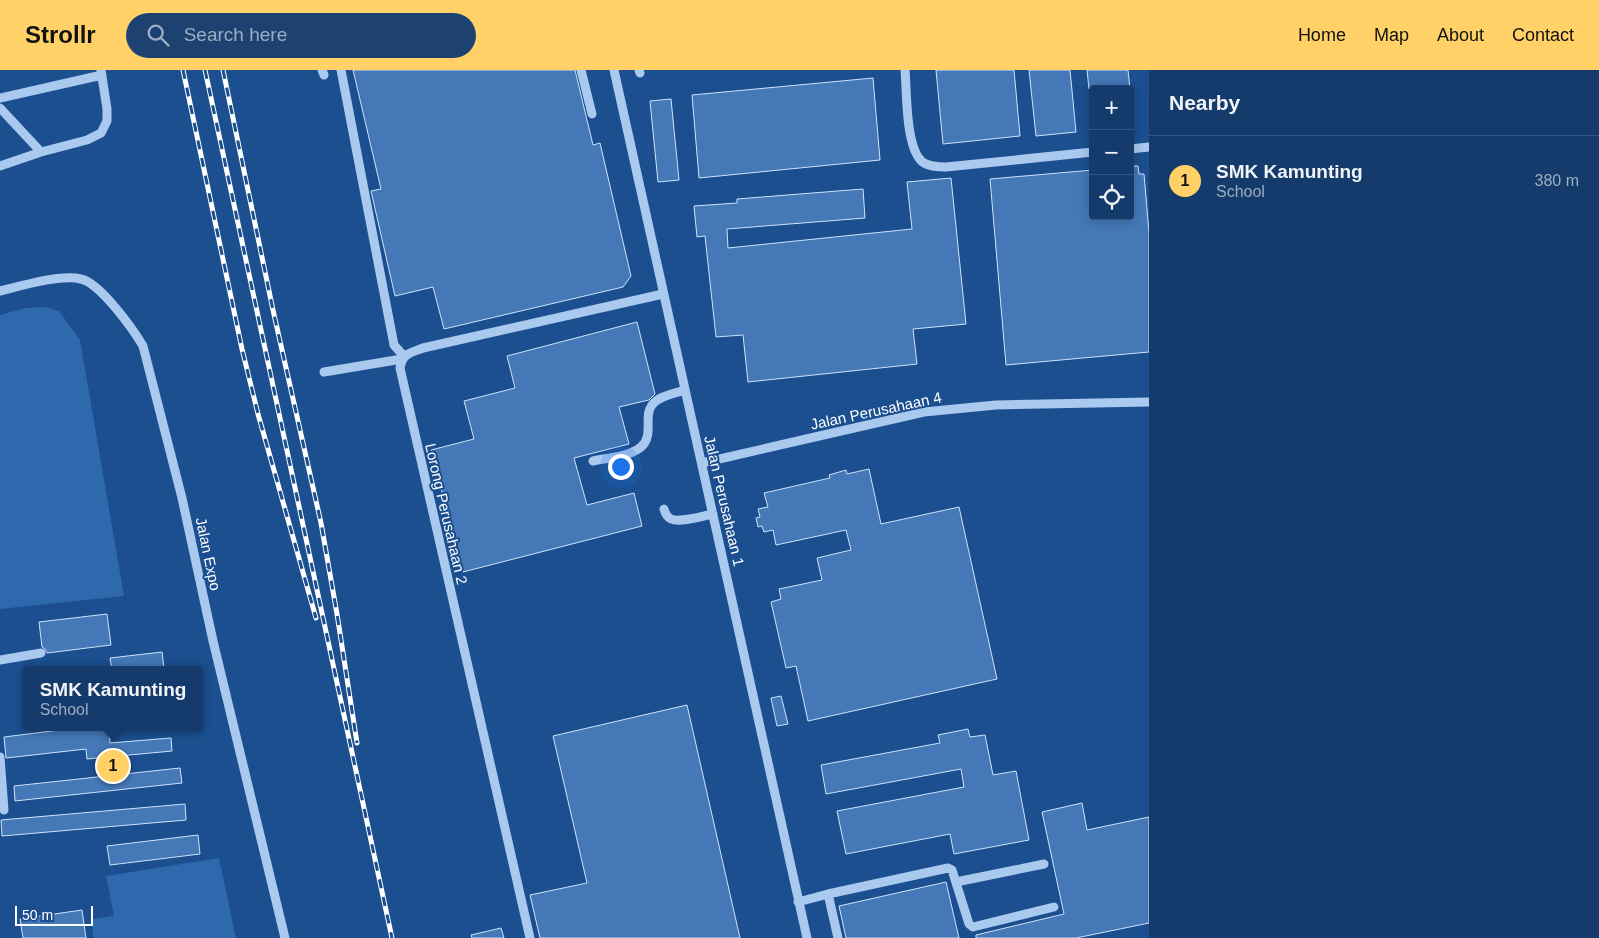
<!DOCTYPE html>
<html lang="en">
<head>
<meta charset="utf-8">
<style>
	:root { --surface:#143b6b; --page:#1d4271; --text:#f1f3f6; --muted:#9dadc1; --line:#33557e; --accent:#ffd166 }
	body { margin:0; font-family:Helvetica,sans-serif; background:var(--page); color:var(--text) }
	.controls { position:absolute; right:15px; top:15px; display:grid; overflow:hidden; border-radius:5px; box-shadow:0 2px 12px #0003 }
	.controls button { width:45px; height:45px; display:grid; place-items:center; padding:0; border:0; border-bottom:1px solid var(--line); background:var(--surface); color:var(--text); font:25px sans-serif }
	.scale { position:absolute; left:15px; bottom:12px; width:78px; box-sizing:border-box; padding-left:5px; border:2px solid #fff; border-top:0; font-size:14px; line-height:18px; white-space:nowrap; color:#fff; -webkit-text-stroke:4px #1b4f8f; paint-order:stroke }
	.you { position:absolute; left:620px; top:396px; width:18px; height:18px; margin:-12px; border:4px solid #fff; border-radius:50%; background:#1a73e8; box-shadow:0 0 0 8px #1a73e833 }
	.badge { display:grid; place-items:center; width:32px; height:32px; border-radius:50%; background:var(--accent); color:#111; font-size:16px; font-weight:700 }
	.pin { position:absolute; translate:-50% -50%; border:2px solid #fff; box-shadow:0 1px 5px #0006 }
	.popup { position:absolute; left:23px; top:596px; width:180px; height:65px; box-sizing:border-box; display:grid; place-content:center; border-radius:5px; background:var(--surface); filter:drop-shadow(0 1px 4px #0005); font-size:16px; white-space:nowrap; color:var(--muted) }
	.popup b { font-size:19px; color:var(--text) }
	.popup::after { content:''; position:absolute; left:50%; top:100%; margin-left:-10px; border:10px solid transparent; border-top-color:var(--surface) }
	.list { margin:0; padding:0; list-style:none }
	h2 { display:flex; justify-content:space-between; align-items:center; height:65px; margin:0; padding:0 20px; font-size:21px }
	h2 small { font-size:16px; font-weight:400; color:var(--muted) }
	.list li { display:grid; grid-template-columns:32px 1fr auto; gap:15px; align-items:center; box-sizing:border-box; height:90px; padding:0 20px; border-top:1px solid var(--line) }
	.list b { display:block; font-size:19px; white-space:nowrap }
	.list p { margin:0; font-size:16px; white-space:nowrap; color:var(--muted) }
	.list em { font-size:16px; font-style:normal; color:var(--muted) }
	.icon { flex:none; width:28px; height:28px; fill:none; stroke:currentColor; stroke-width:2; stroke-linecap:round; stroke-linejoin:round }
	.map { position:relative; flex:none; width:1149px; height:868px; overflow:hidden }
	header { display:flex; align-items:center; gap:30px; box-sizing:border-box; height:70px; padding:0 25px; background:var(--accent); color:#111 }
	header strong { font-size:24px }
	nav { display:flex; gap:28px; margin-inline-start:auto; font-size:18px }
	.search { width:350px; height:45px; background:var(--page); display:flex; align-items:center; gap:12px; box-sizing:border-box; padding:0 18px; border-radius:28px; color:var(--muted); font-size:19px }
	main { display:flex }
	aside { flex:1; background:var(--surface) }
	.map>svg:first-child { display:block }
</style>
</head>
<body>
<header>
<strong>Strollr</strong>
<div class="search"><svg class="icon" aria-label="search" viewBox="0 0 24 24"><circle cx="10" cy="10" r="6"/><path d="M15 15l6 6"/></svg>Search here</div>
<nav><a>Home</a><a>Map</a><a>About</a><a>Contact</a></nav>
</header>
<main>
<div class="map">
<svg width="1149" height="868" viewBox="0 0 1149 868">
	<rect width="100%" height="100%" fill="#1b4f8f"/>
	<path fill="#2e69ad" d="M45,237L59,241L80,270L124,526L0,539V245L26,238Z
		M219,788L236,868H93L92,849L114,846L106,806Z"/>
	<path fill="#4478b7" stroke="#cfe3fa" d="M353,0H575L593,75L600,73L631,206L623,217L444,259L433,217L395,226L371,121L381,119Z
		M936,0H1014L1020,66L943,74Z
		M1029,0H1070L1076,62L1036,66Z
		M1087,0H1128L1130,19H1089Z
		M873,8L880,90L699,108L692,25Z
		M671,29L679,110L658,112L650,31Z
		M1130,96H1138L1139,104H1144L1149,162V282L1006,295L990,109L1093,100V146H1130Z
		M951,108L966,254L913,259L917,294L748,312L743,265L716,267L705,166L697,167L694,136L737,133V129L863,119L865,148L727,159L728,178L912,159L907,112Z
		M637,252L655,324L649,330L619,337L629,374L574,388L587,435L634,423L642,456L463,502L431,380L474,369L464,331L515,318L507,286Z
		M869,399L881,454L959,437L997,609L808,651L796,596L786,598L771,532L781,529L779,519L822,510L817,488L851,480L846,460L776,475L773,460L764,462L762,456L758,457L756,448L760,447L758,439L768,437L764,423L830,408L829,405L846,400L847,404Z
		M107,544L111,575L47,583L45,579L42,577L39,552Z
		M162,582L164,598L112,600L110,588Z
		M781,626L788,654L777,656L771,628Z
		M687,635L740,868H540L530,825L587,813L553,666Z
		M84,657H109L110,673L171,668L172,681L87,689L86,679L6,688L4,667Z
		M968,659L970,667L985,665L993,705L1016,701L1029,770L954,784L950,764L846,784L837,741L964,717L961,699L826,724L821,695L940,673L938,665Z
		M180,698L182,713L15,731L14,716Z
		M1082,733L1087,760L1149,747V853L1076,868H976V865L1064,844L1042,742Z
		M185,734L186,750L2,766L1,750Z
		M198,765L200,784L110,795L107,776Z
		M946,812L959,868H846L839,836Z
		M82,840L86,868H23L20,849Z
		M501,858L504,868H472L471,865Z"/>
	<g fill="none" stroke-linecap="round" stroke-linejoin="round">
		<path stroke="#a9c9ee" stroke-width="9" d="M322,0L324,5
			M341,0L394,275L401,283L406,286
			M581,0L592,44
			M614,0L807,868
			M639,0L640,3
			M905,0C907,21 905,81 924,93C931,97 939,97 946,97L1093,82
			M0,28L102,5
			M0,38L41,82
			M1130,79L1149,77
			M0,96L41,82L87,70L101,63L107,51V39L101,0
			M0,221C21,216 60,204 81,209C100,213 133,259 143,276L182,428L213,571L285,868
			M324,302L402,289
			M593,391C607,388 629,387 641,377C656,364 640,343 656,331C663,325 676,323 685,320
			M702,393L924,342L996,335L1149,332
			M664,439C665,443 667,447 671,449C680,453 703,446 713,444
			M0,590L41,583
			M0,687L4,740
			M956,812L1044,794
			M828,824L948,798L952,800L969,854L973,857L1054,837
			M798,832L828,824L838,868
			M530,868L400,298C403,283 410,283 423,278L663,224"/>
		<defs>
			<path id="rail" d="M183,0L242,279L258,344L316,548
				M205,0L392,868
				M223,0L273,240L321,453L337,544L357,673"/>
		</defs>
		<use href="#rail" stroke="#fff" stroke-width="5"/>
		<use href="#rail" stroke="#1b4f8f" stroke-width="3" stroke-dasharray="9" stroke-linecap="butt"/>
	</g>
	<g text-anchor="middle" stroke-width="4" stroke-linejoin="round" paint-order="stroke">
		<g font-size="15" fill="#fff" stroke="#1b4f8f">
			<text transform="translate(876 341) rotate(-12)" y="5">Jalan Perusahaan 4</text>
			<text transform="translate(724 431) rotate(77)" y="5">Jalan Perusahaan 1</text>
			<text transform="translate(446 444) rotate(77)" y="5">Lorong Perusahaan 2</text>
			<text transform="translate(208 484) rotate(78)" y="5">Jalan Expo</text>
		</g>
	</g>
</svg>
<div class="controls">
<button>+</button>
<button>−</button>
<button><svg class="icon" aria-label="locate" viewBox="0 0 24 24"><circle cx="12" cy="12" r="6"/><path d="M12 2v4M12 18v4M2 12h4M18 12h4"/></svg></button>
</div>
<div class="scale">50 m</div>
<div class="you"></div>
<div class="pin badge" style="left:113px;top:696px">1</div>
<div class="popup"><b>SMK Kamunting</b>School</div>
</div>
<aside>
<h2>Nearby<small></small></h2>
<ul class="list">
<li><span class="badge">1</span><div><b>SMK Kamunting</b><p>School</p></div><em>380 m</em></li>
</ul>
</aside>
</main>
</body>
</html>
